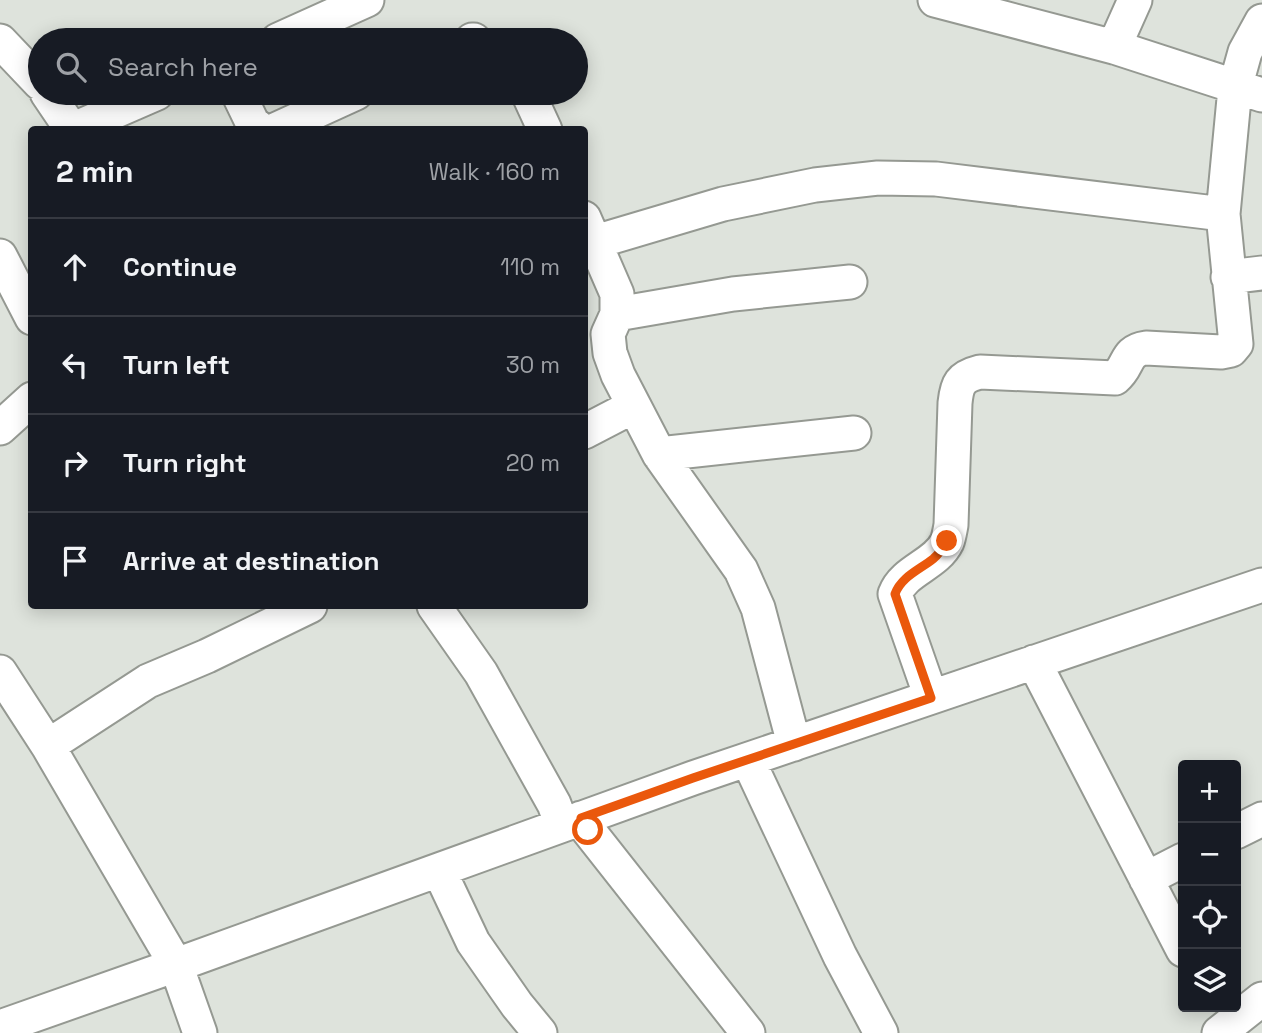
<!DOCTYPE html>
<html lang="en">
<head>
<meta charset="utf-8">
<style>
	:root { --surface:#171b24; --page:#20242c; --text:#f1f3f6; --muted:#9ea1a6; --line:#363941 }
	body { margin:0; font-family:"Space Grotesk",sans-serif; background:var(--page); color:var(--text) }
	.controls { position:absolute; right:21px; bottom:21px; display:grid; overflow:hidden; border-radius:7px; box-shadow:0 4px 18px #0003 }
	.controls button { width:63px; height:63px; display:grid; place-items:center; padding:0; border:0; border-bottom:2px solid var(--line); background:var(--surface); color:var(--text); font:35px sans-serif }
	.stop { position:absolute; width:21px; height:21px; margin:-16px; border:5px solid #ea580c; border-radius:50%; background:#fff }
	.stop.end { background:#ea580c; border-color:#fff; box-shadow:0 2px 7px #0008 }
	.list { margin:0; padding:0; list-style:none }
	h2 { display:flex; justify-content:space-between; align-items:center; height:91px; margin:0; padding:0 28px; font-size:30px }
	h2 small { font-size:23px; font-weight:400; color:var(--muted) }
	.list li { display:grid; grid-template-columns:46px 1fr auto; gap:21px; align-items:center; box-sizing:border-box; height:98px; padding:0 28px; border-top:2px solid var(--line) }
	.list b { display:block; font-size:26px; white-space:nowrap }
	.list em { font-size:23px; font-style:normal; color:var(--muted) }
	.icon { flex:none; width:38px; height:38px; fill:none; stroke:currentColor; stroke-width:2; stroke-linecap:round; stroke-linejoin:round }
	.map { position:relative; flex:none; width:1262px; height:1033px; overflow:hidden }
	.search { position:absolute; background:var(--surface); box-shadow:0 4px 18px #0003; left:28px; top:28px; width:560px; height:77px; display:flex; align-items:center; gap:18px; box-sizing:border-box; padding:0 24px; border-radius:38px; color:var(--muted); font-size:26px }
	.panel { position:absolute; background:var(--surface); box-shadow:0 4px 18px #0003; left:28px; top:126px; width:560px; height:483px; border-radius:7px }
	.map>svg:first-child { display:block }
</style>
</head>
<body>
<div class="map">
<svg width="1262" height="1033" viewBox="0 0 1262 1033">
	<rect width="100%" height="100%" fill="#dee3dc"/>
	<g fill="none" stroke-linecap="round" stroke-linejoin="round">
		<defs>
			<path id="minor" d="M935,0L1114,47L1262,95
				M278,40L367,0
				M472,40H474
				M0,41L40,83
				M1114,47L1135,0
				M47,93L72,130
				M238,93L252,122L261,130
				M528,93L545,130
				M72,130L157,93
				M275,130L356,93
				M584,218L617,294V314L608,334L610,353L618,375L659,454L741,570L758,608L794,744
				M595,242L723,204L815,185L878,178L936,179L1223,214
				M0,256L32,318
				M1228,277L1262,273
				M617,314L733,294L850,282
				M0,428L32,399
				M584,432L634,406
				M659,454L854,433
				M434,606L481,673L554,804L562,825
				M1034,662L1183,950
				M0,672L48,746L176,965L200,1033
				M931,697L895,594C904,570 936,565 947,542C949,537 950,530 951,525L955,403C957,384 960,377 980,372L1115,378C1130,366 1124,351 1146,348L1221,352L1231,350L1236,344L1223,214L1235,88L1245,52L1262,21
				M48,746L148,681L207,656L310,606
				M748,760L840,956L881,1033
				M581,818L588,830L748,1033
				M1236,832L1262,819
				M439,870L473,942L517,1005L540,1033
				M1146,879L1183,860
				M0,1027L176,965L693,778L1262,585
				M1219,1033L1262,999"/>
		</defs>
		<use href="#minor" stroke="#959992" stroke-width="37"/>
		<use href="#minor" stroke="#fff" stroke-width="33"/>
	</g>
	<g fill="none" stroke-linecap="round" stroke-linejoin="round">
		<path stroke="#ea580c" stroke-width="9" d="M588,830L581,818L693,778L931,698L895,594C901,577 919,570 933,559C939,554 943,548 947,541"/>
	</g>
</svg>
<div class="controls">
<button>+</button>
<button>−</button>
<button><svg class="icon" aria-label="locate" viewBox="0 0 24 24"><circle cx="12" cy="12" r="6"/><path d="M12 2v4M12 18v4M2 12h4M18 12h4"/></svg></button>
<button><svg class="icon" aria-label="layers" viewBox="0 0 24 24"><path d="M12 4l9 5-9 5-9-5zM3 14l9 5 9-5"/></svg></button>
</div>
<div class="stop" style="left:588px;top:830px"></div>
<div class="stop end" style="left:947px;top:541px"></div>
<div class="search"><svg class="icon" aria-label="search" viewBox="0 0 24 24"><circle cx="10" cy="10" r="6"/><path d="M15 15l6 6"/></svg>Search here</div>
<section class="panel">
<h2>2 min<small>Walk · 160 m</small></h2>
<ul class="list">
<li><svg class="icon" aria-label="ahead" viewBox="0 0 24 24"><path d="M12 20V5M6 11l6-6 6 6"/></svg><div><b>Continue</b></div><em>110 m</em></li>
<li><svg class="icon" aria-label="left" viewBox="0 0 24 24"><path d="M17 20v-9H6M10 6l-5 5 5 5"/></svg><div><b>Turn left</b></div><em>30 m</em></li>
<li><svg class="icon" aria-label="right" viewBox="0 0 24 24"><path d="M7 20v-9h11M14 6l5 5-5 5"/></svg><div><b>Turn right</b></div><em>20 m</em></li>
<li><svg class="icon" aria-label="arrive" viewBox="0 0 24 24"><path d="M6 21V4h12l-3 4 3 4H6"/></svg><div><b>Arrive at destination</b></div></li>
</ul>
</section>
</div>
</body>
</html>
